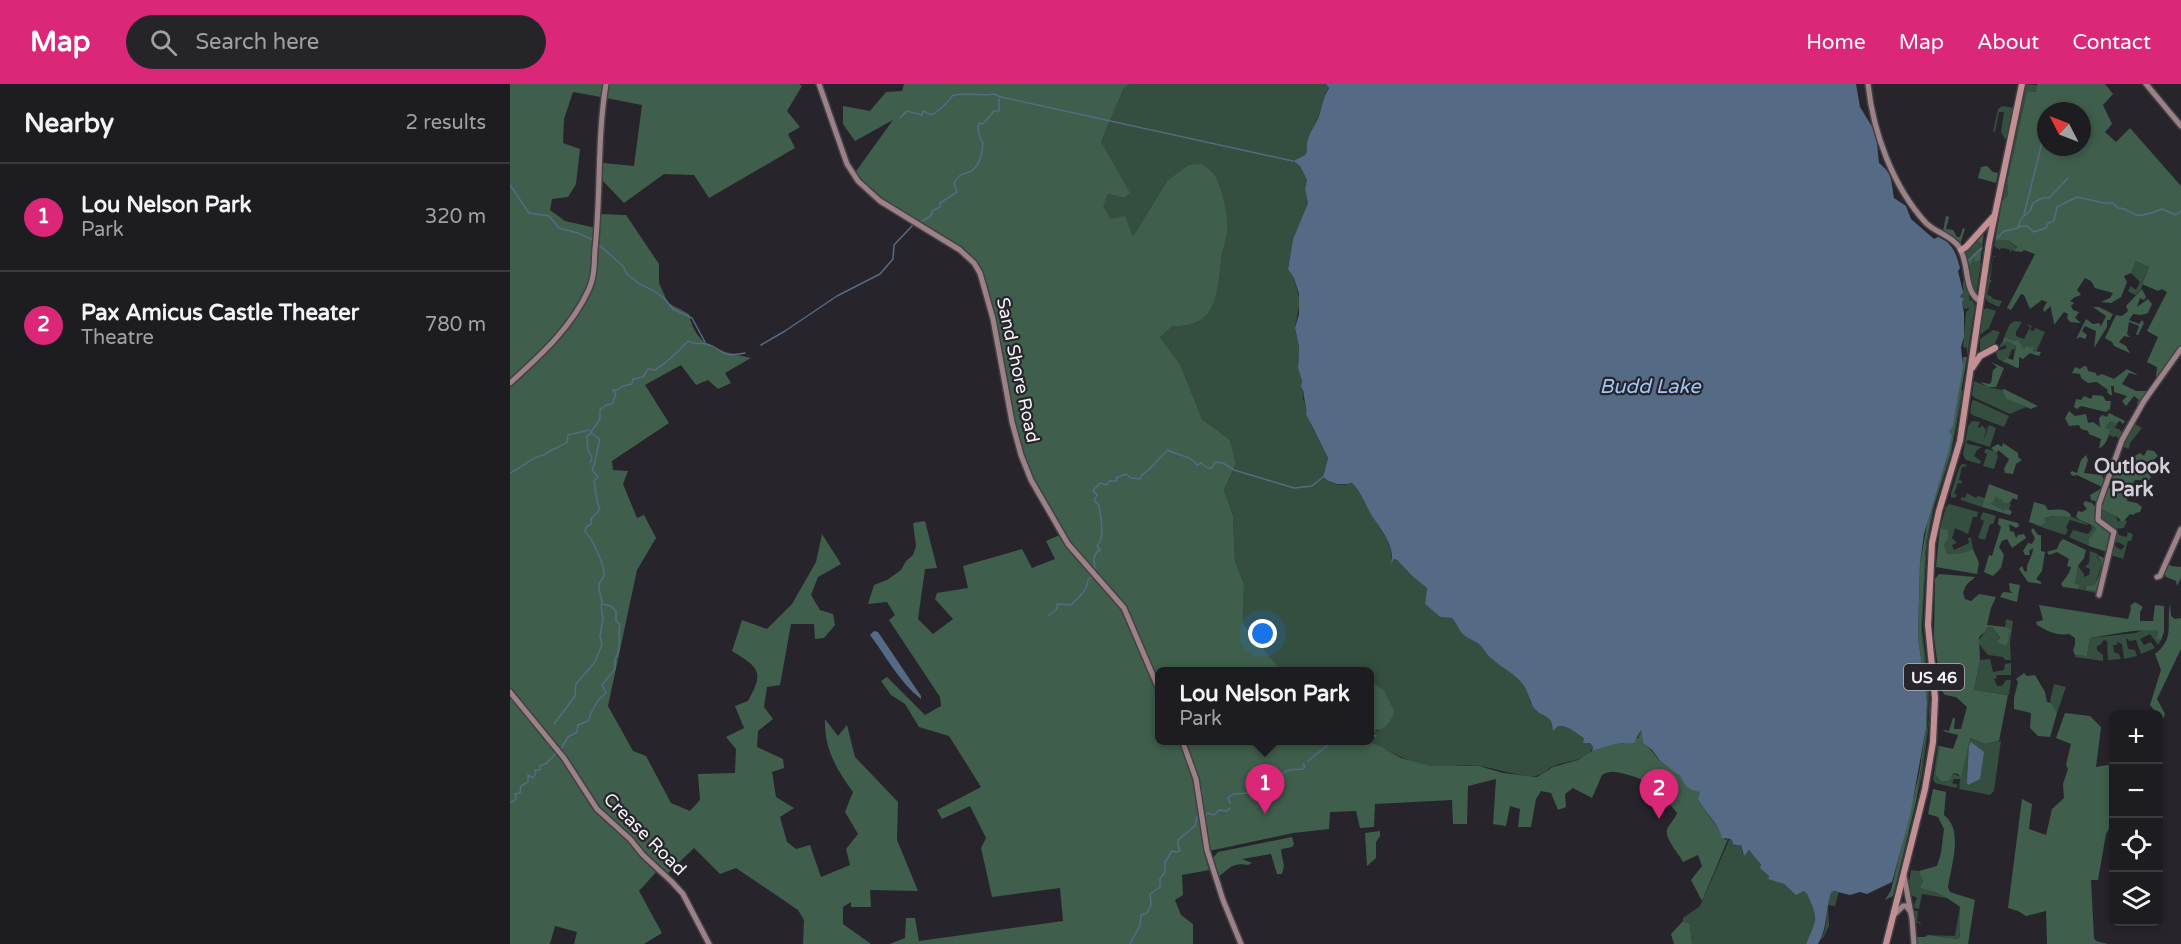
<!DOCTYPE html>
<html lang="en">
<head>
<meta charset="utf-8">
<style>
	:root { --surface:#1d1c20; --page:#252529; --text:#f1f3f6; --muted:#a0a1a5; --line:#3b3a3e; --accent:#db2777 }
	body { margin:0; font-family:"Varela Round",sans-serif; background:var(--page); color:var(--text) }
	.controls { position:absolute; right:18px; bottom:18px; display:grid; overflow:hidden; border-radius:9px; box-shadow:0 3px 9px #0003 }
	.controls button { width:54px; height:54px; display:grid; place-items:center; padding:0; border:0; border-bottom:2px solid var(--line); background:var(--surface); color:var(--text); font:30px sans-serif }
	.compass { position:absolute; left:1527px; top:18px; width:54px; height:54px; border-radius:50%; background:var(--surface); box-shadow:0 3px 9px #0003; rotate:312deg }
	.you { position:absolute; left:753px; top:550px; width:21px; height:21px; margin:-15px; border:4px solid #fff; border-radius:50%; background:#1a73e8; box-shadow:0 0 0 9px #1a73e833 }
	.badge { display:grid; place-items:center; width:39px; height:39px; border-radius:50%; background:var(--accent); color:#fff; font-size:20px; font-weight:700 }
	.pin { position:absolute; translate:-50% -50px; filter:drop-shadow(0 2px 3px #0008) }
	.pin::after { content:''; position:absolute; top:32px; width:21px; height:18px; background:inherit; clip-path:polygon(0 0,100% 0,50% 100%) }
	.popup { position:absolute; left:645px; top:583px; width:219px; height:78px; box-sizing:border-box; display:grid; place-content:center; border-radius:9px; background:var(--surface); filter:drop-shadow(0 2px 4px #0005); font-size:20px; white-space:nowrap; color:var(--muted) }
	.popup b { font-size:22px; color:var(--text) }
	.popup::after { content:''; position:absolute; left:50%; top:100%; margin-left:-12px; border:12px solid transparent; border-top-color:var(--surface) }
	.list { margin:0; padding:0; list-style:none }
	h2 { display:flex; justify-content:space-between; align-items:center; height:78px; margin:0; padding:0 24px; font-size:26px }
	h2 small { font-size:20px; font-weight:400; color:var(--muted) }
	.list li { display:grid; grid-template-columns:39px 1fr auto; gap:18px; align-items:center; box-sizing:border-box; height:108px; padding:0 24px; border-top:2px solid var(--line) }
	.list b { display:block; font-size:22px; white-space:nowrap }
	.list p { margin:0; font-size:20px; white-space:nowrap; color:var(--muted) }
	.list em { font-size:20px; font-style:normal; color:var(--muted) }
	.icon { flex:none; width:33px; height:33px; fill:none; stroke:currentColor; stroke-width:2; stroke-linecap:round; stroke-linejoin:round }
	.map { position:relative; flex:none; width:1671px; height:860px; overflow:hidden }
	header { display:flex; align-items:center; gap:36px; box-sizing:border-box; height:84px; padding:0 30px; background:var(--accent); color:#fff }
	header strong { font-size:28px }
	nav { display:flex; gap:33px; margin-inline-start:auto; font-size:21px }
	.search { width:420px; height:54px; background:var(--page); display:flex; align-items:center; gap:15px; box-sizing:border-box; padding:0 21px; border-radius:33px; color:var(--muted); font-size:22px }
	main { display:flex }
	aside { flex:1; background:var(--surface) }
	.map>svg:first-child { display:block }
</style>
</head>
<body>
<header>
<strong>Map</strong>
<div class="search"><svg class="icon" aria-label="search" viewBox="0 0 24 24"><circle cx="10" cy="10" r="6"/><path d="M15 15l6 6"/></svg>Search here</div>
<nav><a>Home</a><a>Map</a><a>About</a><a>Contact</a></nav>
</header>
<main>
<aside>
<h2>Nearby<small>2 results</small></h2>
<ul class="list">
<li><span class="badge">1</span><div><b>Lou Nelson Park</b><p>Park</p></div><em>320 m</em></li>
<li><span class="badge">2</span><div><b>Pax Amicus Castle Theater</b><p>Theatre</p></div><em>780 m</em></li>
</ul>
</aside>
<div class="map">
<svg width="1671" height="860" viewBox="0 0 1671 860">
	<rect width="100%" height="100%" fill="#27252b"/>
	<path fill="#344e3f" d="M621,0H816L819,3C813,13 812,21 809,31C805,43 794,54 797,68L795,71L783,77L790,82L797,96L795,105L798,119L783,155L778,184L784,194L790,217L785,244L789,263L788,283L792,297L791,303L794,308L793,315L797,324L801,341L818,374L813,393C821,400 832,403 842,399C852,408 855,419 862,431C870,446 885,461 881,479L884,475L887,476L902,492L917,504L915,520L930,533L942,534L955,552L970,561L984,577L997,583L1017,603L1020,618L1033,632L1040,633L1044,646L1048,642C1060,641 1075,653 1083,663C1078,677 1056,677 1044,682C1037,685 1031,692 1024,692C1005,692 988,685 969,682C953,680 935,684 919,682C895,678 877,664 855,657L860,656V647H869L873,605L860,597V588H771L733,539L734,500L725,477L723,431L714,406L726,380L720,356L692,335L670,280L650,253L663,242C701,243 704,220 709,189C711,176 714,163 716,151L657,97L623,154L601,135L592,122L598,110L614,114L591,58L614,4Z
		M1516,0L1527,1L1526,8L1517,7L1498,94V111L1492,117L1489,134Z
		M1492,22L1503,24L1497,53L1495,55L1491,48L1494,28H1489L1485,48H1483L1488,25Z
		M1475,144L1476,147L1470,154L1471,163L1462,171L1461,176L1464,172L1471,180L1466,211L1463,206L1454,169Z
		M1498,156L1507,164L1504,167L1501,166V169L1499,165L1491,164L1490,166L1484,162L1485,157Z
		M1483,172H1487L1483,173L1480,196L1483,197L1480,198L1477,211L1481,212L1483,215L1492,217L1489,223L1478,218L1475,213Z
		M1626,177L1639,183L1632,199L1633,201L1629,208L1625,211L1618,207L1621,202L1626,206L1630,198L1621,189Z
		M1453,196L1456,199L1460,217L1462,216L1465,221L1457,273V264L1453,263L1456,228L1460,224L1454,225L1450,213L1453,207Z
		M1477,224L1486,227L1479,244L1470,251L1473,226Z
		M1505,237L1512,238L1506,248V252L1514,255L1520,243L1516,240L1522,242L1520,246L1524,247L1525,244L1535,248L1526,268L1520,264L1514,265L1505,257L1494,253L1500,240Z
		M1483,246L1490,248L1483,263L1470,268V255Z
		M1497,257L1506,262L1504,266L1502,265L1498,275L1494,276L1497,280L1488,275L1486,270L1487,267L1497,264L1495,261L1488,265L1492,258Z
		M1464,297L1478,303L1492,306L1496,315L1516,323L1500,330L1465,314L1462,311Z
		M1451,307H1453L1441,370L1424,423L1417,459L1412,544L1419,602L1420,631L1412,691L1383,815L1409,700L1419,634L1418,604L1411,547L1416,458L1423,424L1441,367Z
		M1464,316L1499,332L1494,343L1462,331L1460,328L1462,317Z
		M1600,336L1608,338L1605,344L1609,345L1612,348L1618,337L1619,338L1610,356L1606,352L1603,353L1599,351L1600,345L1592,344H1595Z
		M1462,337L1470,338L1468,343L1470,344L1472,341L1475,345L1477,342L1473,358L1479,341L1486,344L1480,363L1458,356L1456,358L1458,360L1472,363L1467,366L1464,372L1471,377L1470,380L1456,376L1453,371L1458,342Z
		M1625,340L1632,344L1620,359L1619,365L1611,362Z
		M1476,365L1485,367L1488,372L1484,385L1473,382L1477,370L1474,368Z
		M1452,380H1455L1457,382L1452,383L1449,396L1452,397L1451,400L1448,399L1444,410L1447,411L1445,414L1441,413V409L1449,384Z
		M1458,406L1457,409L1466,414L1468,412L1475,414L1472,423L1451,416V413L1455,414Z
		M1485,411L1492,415L1493,418L1499,420L1501,419L1499,426L1494,427L1477,422Z
		M1439,420L1468,428L1467,433H1463L1458,450L1445,444L1442,454L1447,459L1442,461L1444,466L1459,459L1458,454H1461L1463,465L1454,469L1437,470L1434,460L1438,446L1430,444L1436,423Z
		M1590,425L1606,432L1608,438L1611,435L1617,437L1614,444L1604,445C1596,438 1590,437 1590,425Z
		M1473,428L1486,432L1483,440H1480L1475,456L1468,454L1474,437L1470,435Z
		M1552,431L1559,434L1560,432L1578,440L1577,441L1560,436L1556,443L1558,446L1555,451L1525,441L1530,442L1534,434Z
		M1581,441L1586,445L1579,458V462L1559,453L1563,446L1578,450L1582,445Z
		M1607,447L1609,451L1616,453L1618,450L1617,448L1623,450L1621,457H1618L1613,475L1601,471L1602,460L1611,466L1615,462L1608,458L1603,459L1605,448Z
		M1580,467L1588,470L1587,473L1592,479L1586,498L1583,502H1576L1575,504H1588L1586,509L1568,505L1565,500L1568,482L1574,490V493L1579,491L1580,485L1575,483L1579,479Z
		M1496,535L1503,537L1500,558L1501,576H1495L1493,573L1478,571L1468,559C1470,552 1476,550 1477,543L1483,544L1490,555L1487,556V559L1498,558V548L1500,547L1495,543Z
		M1636,545L1648,547L1646,553L1651,556L1648,561L1640,550L1630,555L1634,561L1641,558L1645,564L1631,570L1626,556L1619,557L1618,555H1616L1618,565L1625,566L1627,572L1614,575L1612,560L1607,558V561H1603L1604,568L1609,570L1611,575L1598,576L1597,557L1594,556L1590,561L1587,562V566L1593,571V577L1565,573V571L1577,572L1580,554L1625,549Z
		M1480,575L1483,588L1494,586L1495,580L1501,579V591H1487L1486,595H1484L1487,602H1492L1496,596H1501L1499,611L1464,606L1470,576Z
		M1544,600L1556,603L1547,629L1542,623L1540,617Z
		M1459,654L1475,660L1491,657L1484,707L1480,711L1449,705L1450,695H1444L1442,699L1448,701L1446,704L1425,699L1423,696L1428,661L1430,662L1425,690L1431,698L1439,697L1442,689L1451,693Z
		M1220,754L1225,762L1228,760L1231,761L1233,771L1239,766L1259,792L1258,794L1274,800L1287,810L1295,807C1301,815 1309,831 1305,841C1304,847 1299,854 1296,860H1182L1180,840L1173,837V834L1190,822Z
		M1401,786L1409,787C1412,792 1415,798 1411,804C1428,810 1435,810 1450,823L1451,842L1449,855L1418,851L1445,852L1450,823L1437,814L1412,810L1409,825L1405,824L1404,821L1407,814L1401,811L1403,827H1408L1407,837L1412,840L1405,838L1398,803Z
		M1329,807L1325,822L1318,821L1319,842L1313,854L1311,855C1320,841 1314,822 1322,808Z"/>
	<path fill="#3f5f4c" fill-rule="evenodd" d="M0,0H93L91,13L63,8L54,35L53,59L70,65L66,100L58,113L42,115L40,126L55,137L86,144L87,130L116,131L149,180V199L158,219L179,230C186,265 211,267 241,274L215,289L221,299L208,305L198,296L186,301L171,281L135,301L159,339L102,377L103,386L118,387L113,400L127,434L134,431L146,454L127,486L98,622L123,667L136,672L161,719L180,727L190,716L188,690L225,689L226,665L216,653L234,644L225,622L238,617C254,588 250,584 222,567L232,536L257,545L282,520L306,478L312,450L331,480L308,493L301,511L310,526L323,530L325,541L314,554L305,555L304,540H281L270,601L257,603L254,623L263,635L248,647L247,663L273,675L274,684L262,688L266,713L284,724L270,733L277,758L286,765L300,761L311,793L340,781L336,765L348,750L335,728L343,708C326,685 314,664 315,635L328,652L337,641L345,673L388,718L387,756L408,807L360,806L361,823H341V818L333,823V840L361,860H293L294,836L288,826L226,784L210,790L184,764L155,792L148,786L129,807L152,849L134,860H64L67,848L45,842L40,860H0Z
		M99,0H289L292,2L277,27L290,43L278,50L285,64L199,114L184,91L154,90L114,119L92,96L93,79L124,82L132,21L96,14Z
		M394,0H621L614,4L591,58L620,109L614,114L598,110L593,122L601,135L615,132L623,153L657,97L679,81L692,80C696,83 700,86 703,89C711,99 719,134 717,147C716,157 712,168 711,178C706,212 707,243 663,242L650,253L670,280L692,335L720,356L726,380L714,406L723,431L725,477L734,500L733,539L771,587L650,588V656L855,657L870,662L891,674L920,682H969L993,689L1027,693L1043,683L1068,676L1082,667L1104,660H1113L1128,654L1131,646L1133,659C1140,664 1144,670 1150,677C1155,683 1164,685 1169,691C1178,701 1178,703 1191,708L1188,715C1195,730 1208,740 1215,756L1218,755L1192,817L1181,796L1192,782L1188,771L1173,778C1169,770 1155,755 1157,746C1159,739 1165,736 1167,729C1150,707 1142,697 1115,690C1106,688 1100,686 1092,691L1082,714L1063,704L1055,710L1056,723L1048,726L1041,709L1031,707L1026,715L1021,743H1008L1010,725L1000,722L996,742L983,740L986,695L958,702L957,740H943L942,716L865,720L864,743L850,744L846,727L820,728L819,745L783,749L694,768L699,786L672,791L673,811L665,816L671,831L683,840V860H380L395,854L396,834H405L409,857L553,837L550,804L482,813L471,764L476,754L460,722L432,735L427,726L471,703L439,652L409,643L395,620L381,611L371,597L377,593L415,631L431,622L430,613L379,536L385,531L377,518L358,520L364,501L377,496L391,486L396,477L403,471L406,462L403,439L415,437L427,484L415,485L408,535L423,550L443,535L425,515L427,509L458,504L453,482L512,465L522,484L545,475L536,457L552,450L510,366L470,187L453,167L365,113L344,90L383,36L345,57L333,40V22L360,27L376,8L392,7Z
		M1527,0H1595L1603,10L1593,21L1602,40L1595,48L1606,58L1620,44L1671,102V261L1649,295L1646,293L1647,283L1637,278L1648,253L1637,247L1657,208L1652,205L1648,207L1632,200L1639,183L1626,177L1621,189L1614,192L1617,198L1611,213L1601,219L1591,218L1600,214L1603,209L1585,204L1581,197L1575,194L1567,206L1571,211L1565,213L1560,217L1564,219L1561,222L1563,226L1569,228L1565,234L1571,239L1560,238L1557,234L1558,230L1554,228L1544,241C1544,234 1541,230 1541,222L1534,228L1533,225L1537,218L1532,216L1520,225L1514,211L1511,210L1501,226L1497,224L1525,170L1514,166L1512,168L1504,167L1507,163L1498,156L1485,157L1492,117L1498,111V94L1517,7L1526,8ZM1536,27H1572V63H1536Z
		M1477,82L1483,88L1488,89L1486,99L1468,94L1471,83Z
		M1436,132L1439,133L1436,145L1443,146L1447,153H1450L1453,144L1455,145L1450,160L1433,147Z
		M1474,147L1470,180L1469,177L1465,178L1464,173L1460,182C1456,172 1466,168 1471,163V159L1468,158L1469,153Z
		M1632,205L1636,213L1634,216L1630,214L1627,223L1638,215L1642,220L1638,229L1631,231L1623,230L1619,236L1629,240L1632,236L1634,239L1628,251H1626L1629,242L1619,238L1617,250L1620,253L1614,252L1609,258L1616,262L1620,269L1604,262L1602,258L1595,254L1606,231L1612,232L1618,227L1616,222Z
		M1583,223H1589L1603,230L1600,236H1597V243L1584,264L1586,247L1575,242L1572,247L1577,251L1575,255L1570,253L1566,255L1576,235L1583,240L1589,239L1591,242L1596,232Z
		M1494,253L1505,257L1508,256L1514,265L1517,262L1520,264L1523,262V267L1531,268L1529,272L1520,269L1513,275L1509,273V283L1507,284L1493,277L1497,274L1503,276L1506,262L1497,257L1493,259Z
		M1453,273H1457L1441,367L1423,424L1416,458L1411,547L1418,604L1417,647L1406,717L1383,812L1375,816L1381,806L1409,690L1416,644L1417,617L1408,553L1410,479L1418,435L1437,373L1439,348L1443,341L1448,312Z
		M1481,278L1494,284L1486,303H1478L1470,298L1479,300L1481,299L1483,286L1487,283Z
		M1574,282L1577,283L1578,287L1586,289L1587,292L1592,290L1604,295L1617,285L1628,291L1619,289L1612,300L1626,307H1638L1628,323L1627,319L1629,316L1624,312L1616,322L1612,317L1617,312L1604,308V302H1601L1602,311H1600L1597,308L1598,306L1587,298L1578,299L1571,294L1570,290L1562,289L1565,283L1570,285Z
		M1494,305L1528,322L1521,325L1496,315L1492,306Z
		M1583,311L1593,312L1596,317H1601L1600,325L1596,328L1571,322L1567,325L1564,323L1566,315L1571,316L1574,312L1581,315Z
		M1559,327L1565,332L1576,330L1578,339L1583,338L1590,343L1589,334L1592,331L1597,333L1599,329L1615,337L1613,340L1610,337L1606,339L1600,337L1595,344L1600,345C1599,352 1596,362 1589,364L1591,355L1579,350L1578,347L1571,345L1569,341L1559,342L1555,334Z
		M1493,359L1508,369V373L1512,376L1506,380L1503,390L1495,389L1494,385L1499,375L1488,366L1487,369L1481,364L1488,360L1492,363Z
		M1637,366L1644,367L1648,372L1641,378L1644,386H1639L1638,389L1641,393L1639,396H1625L1622,401L1606,397L1602,399L1601,391L1604,384L1607,385L1608,390L1623,389L1621,382L1623,373L1630,369L1634,372Z
		M1576,371L1578,376L1574,389L1592,391L1595,398L1588,418L1581,416L1580,411L1592,404L1590,402L1567,391L1563,392L1560,389L1562,387L1567,389L1571,376Z
		M1479,400L1508,411L1507,416L1503,414L1499,420L1492,418V415L1489,416L1486,412L1483,418L1477,421L1481,420L1494,427L1495,425L1500,426L1502,428L1500,431L1472,423Z
		M1614,403L1619,405L1617,417L1627,419L1632,423L1630,428L1625,429L1624,431L1620,430L1613,438L1606,432L1590,425L1597,406L1600,404L1605,408Z
		M1575,417L1582,419L1586,424V436L1601,449L1599,450L1597,468L1579,462V455L1586,445C1581,438 1572,439 1566,433L1568,427L1572,428L1577,425L1573,420Z
		M1524,418L1535,421L1538,426C1546,426 1555,423 1561,431L1559,434C1550,431 1544,432 1534,434L1535,438L1530,442L1519,438Z
		M1489,434L1508,439L1509,442L1506,444L1499,440L1500,447L1504,448L1506,454L1508,451L1514,450L1516,454L1502,464L1497,455L1492,457L1489,463L1494,471L1491,484L1483,492L1474,488L1479,471L1482,472L1491,443L1488,440Z
		M1430,444L1438,446V455L1434,460L1437,470L1453,469L1463,465L1469,479L1467,490L1426,483Z
		M1523,444L1528,451H1531V467L1535,468L1532,487L1526,495L1531,498V500L1518,498L1509,485L1512,482L1515,488L1517,487C1516,478 1523,473 1523,464L1519,467L1520,471H1515L1513,467L1518,459L1522,460L1525,454L1521,447Z
		M1553,455L1576,466L1574,474L1568,482L1565,500L1569,501L1568,505L1553,503L1551,500L1559,489L1561,483L1557,482L1559,475L1547,468L1539,471L1537,468L1547,465L1550,458Z
		M1587,471L1596,475L1588,504L1586,506H1576V502H1583C1589,496 1590,487 1592,479Z
		M1658,479L1661,482L1671,483V494L1667,502L1666,497L1656,493L1654,489Z
		M1429,490L1465,493C1458,500 1457,498 1453,509L1455,515L1461,517L1469,510L1486,513L1481,524L1477,541L1495,543L1501,546V549L1498,548L1499,556L1496,562L1486,558L1490,554L1483,544L1477,543L1476,547L1469,553L1470,576L1464,606L1498,611L1489,657L1475,660L1460,654L1451,694L1448,690L1443,689L1439,697L1431,698L1425,690L1430,662L1443,665L1448,651L1433,647L1434,646L1439,647L1443,634H1445L1444,645H1451L1457,623L1446,613L1435,611L1431,606L1424,553L1425,495Z
		M1499,499L1510,501L1507,518L1490,513L1493,508L1503,509L1500,507Z
		M1625,518L1633,523L1630,528V537H1643L1645,521L1654,522V548L1651,556L1646,554L1648,547C1630,544 1599,551 1580,554L1577,572L1565,571L1563,566L1565,561V554L1559,550C1547,552 1537,547 1527,541L1526,538L1533,536L1529,521L1618,535L1621,525L1620,522Z
		M1660,520L1661,532L1665,535L1671,534V565L1647,615L1655,630L1649,645L1648,630L1640,621L1651,586L1645,570C1665,554 1656,542 1660,520Z
		M1514,589L1517,592L1525,591L1535,608L1537,618L1541,619L1547,629L1540,653L1528,652L1520,644L1521,629L1504,625V614L1508,598L1506,595Z
		M860,597L873,605L884,627C881,640 874,647 860,647Z
		M1555,629L1580,632L1591,643L1586,683L1603,680V738L1596,750L1588,796H1581L1584,854L1586,857L1598,860H1537L1536,827L1516,832L1508,827L1498,824L1512,715L1522,720L1519,745L1536,751L1542,725L1554,714L1553,700L1558,685L1556,681L1561,660L1546,654Z
		M1423,705L1436,708L1434,731C1454,746 1441,782 1438,803L1440,808L1465,816L1458,860H1406L1407,853H1415L1418,851L1448,855L1450,852V823C1435,811 1428,809 1410,804L1413,797L1409,787L1427,782L1431,769L1434,745L1428,733L1418,730Z
		M870,747V752L866,758V774L857,782L855,749Z
		M782,753L784,760L782,763L772,765L771,767L774,782L772,790H767L761,770L732,775L742,779L738,781C723,778 720,784 709,792L703,774L708,768Z
		M1173,837L1180,840L1182,860H1164L1161,850Z"/>
	<path fill="#556a84" d="M816,0H1346L1350,23L1366,49L1369,79C1383,90 1381,97 1384,114L1396,122L1401,135L1424,155L1428,153C1443,159 1446,169 1450,184L1448,187L1453,208L1450,213L1454,215L1452,218L1454,229V253L1451,263L1453,283L1443,342L1439,348L1442,351L1437,373L1414,450L1410,479L1408,553L1417,617L1416,644L1400,732L1382,798L1357,810L1350,808L1340,811L1324,807L1321,809C1315,826 1318,844 1308,860H1296C1307,835 1309,835 1297,810L1294,807L1286,811L1274,800L1258,795L1259,792L1250,784L1251,781L1239,766L1234,772L1231,761H1224L1221,755L1212,754C1209,739 1195,730 1188,715L1190,708L1182,706L1176,702L1170,692L1151,678L1142,666L1133,659L1131,646L1124,659L1105,660L1082,667L1083,663L1080,659H1073L1074,654C1066,649 1058,641 1048,642L1043,647C1042,630 1036,636 1025,625C1018,616 1019,606 1011,598C1002,588 994,585 983,576C978,572 975,567 971,562C966,557 960,556 955,552C949,547 947,540 942,534L930,533L915,520L917,504L902,492L887,476L884,475L880,481C881,479 882,475 882,472C881,457 870,444 862,432C855,420 852,409 842,399C832,402 821,400 813,393L818,374L796,330C798,322 793,317 794,308L791,303L792,297L788,284L789,263L785,244L789,230V210L784,194L778,185L783,155L798,119L795,105L797,96L790,82L783,77L795,71L797,68C794,54 805,43 809,32C812,22 813,13 819,4Z
		M364,547L368,548L411,612V615C389,598 376,572 360,551Z
		M1461,658L1474,668L1470,695L1458,701L1457,698L1459,662Z"/>
	<g fill="none" stroke-linecap="round" stroke-linejoin="round">
		<path stroke="#556a84" stroke-width="1.5" d="M390,34L397,27L412,31L413,27L419,30H424C430,25 438,19 442,12C458,7 472,13 484,10L491,13L783,77
			M0,101L19,129L39,132L49,144L68,149L83,156
			M1514,131L1533,54
			M411,138L421,132L422,127L430,123V119L447,108L444,99C450,90 450,91 459,88C470,84 472,69 473,59C469,53 467,46 469,39L473,40L484,27H489V15
			M1508,143L1511,135L1520,127L1523,119L1532,114H1539L1558,94
			M1487,154L1494,147L1505,145L1511,142H1517L1524,148L1536,144L1538,139L1544,137L1547,123L1567,113L1594,119H1603L1608,124C1619,124 1619,130 1627,131C1634,132 1645,128 1652,125L1666,131L1671,127
			M89,161L113,182L117,190L128,199L144,207L155,215L163,225L182,234L195,258
			M1458,177L1472,164
			M251,261L275,247L327,212L370,190L383,175L384,161L403,141
			M80,379L82,374L78,366L77,352L81,350
			M0,389C11,384 23,372 34,371C41,365 49,364 57,358L58,351L79,346
			M585,485C584,478 582,470 590,466L587,462C596,453 590,432 589,421L584,417L587,411L583,406L590,399L597,401L599,397H607L606,394L616,390L621,394L630,395L632,391C643,384 648,374 658,366C668,372 681,371 687,381L691,379L698,384H702L705,378L713,379L724,386L784,404L802,402L813,393
			M539,531L547,525V520L561,521C568,513 577,508 578,496L582,493
			M44,640L65,612L66,600L85,578L92,560L90,552L93,535L91,521
			M860,651L866,652
			M51,665L58,653L67,648L68,641L78,637C81,628 87,615 96,609L92,601L105,585V575C113,565 107,552 110,541L106,537V527L101,522L92,520C92,513 88,506 89,500C90,497 93,495 94,491C95,482 82,453 75,448L76,443L81,440V435L90,425C87,422 85,403 84,397L88,393L82,386C87,376 86,367 90,356L81,348L90,335V326L96,321L102,320L106,310L103,306H108L113,302L122,300L123,295L133,293L138,285L145,286C158,278 168,268 178,257C188,262 189,258 197,260C218,267 207,274 235,269
			M798,677L824,656
			M0,719L6,715L5,710L10,709L11,702L18,698V691L23,694L26,689L25,686H30V682L37,679L45,670
			M720,719L718,714L723,710L741,709L751,702L768,703L774,696L772,690L778,686L793,685L795,683L793,680
			M695,732L698,729L704,731L709,726L717,727L720,724
			M620,860L630,841L631,831L637,829L641,821L640,810L650,803V795L655,788V778L662,767L666,768L670,767L668,761V756L685,742L687,733"/>
		<defs>
			<path id="secondary" d="M309,0L337,80L348,97L370,117L450,166L464,179L470,189L483,235L502,338L511,371L521,396L558,460L614,524L650,608
				M1358,0C1363,48 1383,103 1416,139C1426,149 1441,151 1449,163C1460,180 1453,207 1470,217
				M1636,0L1671,42
				M0,299C30,272 62,243 79,205C85,192 84,179 85,165C91,110 87,54 96,0
				M1647,493L1650,492L1653,485L1671,445
				M1589,511L1604,448L1588,436L1589,420L1612,356L1634,317L1671,265
				M0,608L54,674L87,725L120,755L133,771L162,798L173,810L199,860
				M672,656L686,695L697,766L713,816L731,860
				M1394,792L1402,835L1404,860
				M1385,830L1393,822H1396L1400,827"/>
			<path id="primary" d="M1451,166L1456,163L1484,132
				M1462,284L1470,272L1485,264
				M1376,860L1415,705L1423,658L1425,614L1418,541L1422,459L1429,427L1450,357L1479,159L1512,0"/>
		</defs>
		<use href="#secondary" stroke="#424046" stroke-width="8"/>
		<use href="#primary" stroke="#424046" stroke-width="9"/>
		<use href="#secondary" stroke="#9c8287" stroke-width="5"/>
		<use href="#primary" stroke="#c28f92" stroke-width="6"/>
	</g>
	<g text-anchor="middle" stroke-width="4.5" stroke-linejoin="round" paint-order="stroke">
		<rect fill="#27252b" stroke="#b6b5ba" stroke-width="1.5" x="1394" y="580" width="60" height="26" rx="4.5"/>
		<g font-size="16" font-weight="bold" fill="#f4f3f7">
			<text x="1424" y="599">US 46</text>
		</g>
		<g font-size="18" fill="#f4f3f7" stroke="#27252b">
			<text transform="translate(508 286) rotate(78)" y="6">Sand Shore Road</text>
			<text transform="translate(135 750) rotate(45)" y="6">Crease Road</text>
		</g>
		<g font-size="20" font-style="italic" fill="#a0c6f5" stroke="#27252b">
			<text x="1140" y="309">Budd Lake</text>
		</g>
		<g font-size="20" font-weight="bold" fill="#d1cfd7" stroke="#27252b">
			<text x="1622" y="389">Outlook<tspan x="1622" dy="23">Park</tspan></text>
		</g>
	</g>
</svg>
<div class="controls">
<button>+</button>
<button>−</button>
<button><svg class="icon" aria-label="locate" viewBox="0 0 24 24"><circle cx="12" cy="12" r="6"/><path d="M12 2v4M12 18v4M2 12h4M18 12h4"/></svg></button>
<button><svg class="icon" aria-label="layers" viewBox="0 0 24 24"><path d="M12 4l9 5-9 5-9-5zM3 14l9 5 9-5"/></svg></button>
</div>
<svg class="compass" viewBox="-18 -18 36 36"><path d="M0-13l5 13h-10z" fill="#e53935"/><path d="M0 13l5-13h-10z" fill="#a0a1a5"/></svg>
<div class="you"></div>
<div class="pin badge" style="left:755px;top:730px">1</div>
<div class="popup"><b>Lou Nelson Park</b>Park</div>
<div class="pin badge" style="left:1149px;top:735px">2</div>
</div>
</main>
</body>
</html>
